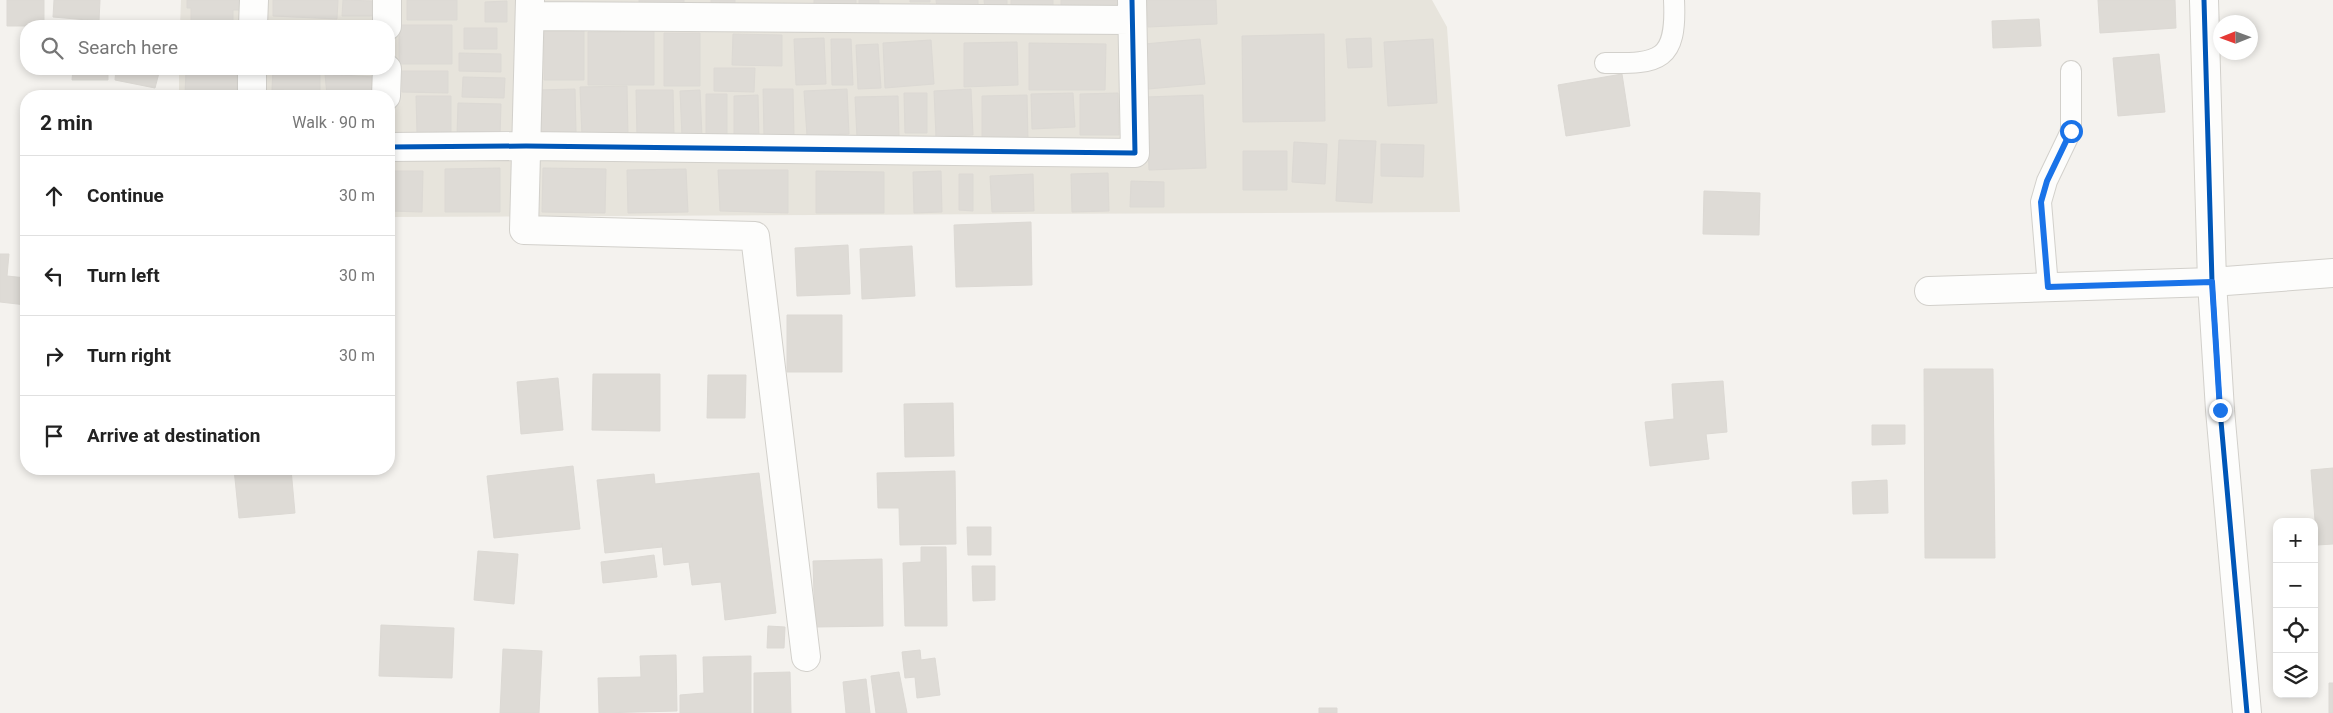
<!DOCTYPE html>
<html lang="en">
<head>
<meta charset="utf-8">
<style>
	:root { --surface:#fff; --page:#f6f6f6; --text:#222; --muted:#767676; --line:#e0e0e0 }
	body { margin:0; font-family:Roboto,sans-serif; background:var(--page); color:var(--text) }
	.controls { position:absolute; right:15px; bottom:15px; display:grid; overflow:hidden; border-radius:10px; box-shadow:0 2px 8px #0003 }
	.controls button { width:45px; height:45px; display:grid; place-items:center; padding:0; border:0; border-bottom:1px solid var(--line); background:var(--surface); color:var(--text); font:25px sans-serif }
	.compass { position:absolute; left:2213px; top:15px; width:45px; height:45px; border-radius:50%; background:var(--surface); box-shadow:0 2px 8px #0003; rotate:269deg }
	.stop { position:absolute; width:15px; height:15px; margin:-11px; border:4px solid #1a73e8; border-radius:50%; background:#fff }
	.stop.end { background:#1a73e8; border-color:#fff; box-shadow:0 1px 5px #0008 }
	.list { margin:0; padding:0; list-style:none }
	h2 { display:flex; justify-content:space-between; align-items:center; height:65px; margin:0; padding:0 20px; font-size:21px }
	h2 small { font-size:16px; font-weight:400; color:var(--muted) }
	.list li { display:grid; grid-template-columns:32px 1fr auto; gap:15px; align-items:center; box-sizing:border-box; height:80px; padding:0 20px; border-top:1px solid var(--line) }
	.list b { display:block; font-size:19px; white-space:nowrap }
	.list em { font-size:16px; font-style:normal; color:var(--muted) }
	.icon { flex:none; width:28px; height:28px; fill:none; stroke:currentColor; stroke-width:2; stroke-linecap:round; stroke-linejoin:round }
	.map { position:relative; flex:none; width:2333px; height:713px; overflow:hidden }
	.search { position:absolute; background:var(--surface); box-shadow:0 2px 8px #0003; left:20px; top:20px; width:375px; height:55px; display:flex; align-items:center; gap:12px; box-sizing:border-box; padding:0 18px; border-radius:20px; color:var(--muted); font-size:19px }
	.panel { position:absolute; background:var(--surface); box-shadow:0 2px 8px #0003; left:20px; top:90px; width:375px; height:385px; border-radius:20px }
	.map>svg:first-child { display:block }
</style>
</head>
<body>
<div class="map">
<svg width="2333" height="713" viewBox="0 0 2333 713">
	<rect width="100%" height="100%" fill="#f4f2ee"/>
	<path fill="#e7e4dc" d="M181,0H1432L1447,27L1460,212L389,217V96H179V69H389V26H180Z"/>
	<path fill="#dedbd6" stroke="#dcd9d4" d="M7,0H44V26H7Z
		M54,0H100L99,21L53,17Z
		M187,0H242V10H233V26H191V8H187Z
		M273,0H338L337,19L273,16Z
		M343,0L372,1V16H342Z
		M407,0H457V20H407Z
		M639,0H684V10H639Z
		M711,0H735V3H711Z
		M814,0H856V5L814,6Z
		M859,0H879V9H859Z
		M910,0H930V2H910Z
		M936,0H978V7L937,8Z
		M984,0H1007V9L985,10Z
		M1011,0H1053V10L1011,11Z
		M1061,0H1118V12H1061Z
		M1147,0H1216L1217,24L1148,27Z
		M2098,0H2175L2176,28L2100,33Z
		M507,1V22H485V2Z
		M2039,19L2041,46L1993,48L1992,21Z
		M293,23L326,24V26H293Z
		M119,24L165,26H120Z
		M334,24H378V26H334Z
		M399,25H452V64H399Z
		M464,28H497V49H464Z
		M544,31H584V80H544Z
		M654,31V85H588V32Z
		M664,33H700V86H664Z
		M733,34L782,35V66L732,65Z
		M1324,34L1325,121L1243,122L1242,36Z
		M824,38L826,84L796,85L794,39Z
		M1371,38L1372,67L1348,68L1346,39Z
		M831,39H851L853,85H832Z
		M1200,39L1205,84L1148,89L1144,44Z
		M1433,39L1437,103L1388,106L1384,42Z
		M931,40L934,84L885,88L883,43Z
		M1017,42L1018,85L964,87V43Z
		M1029,43L1106,44L1105,90H1029Z
		M878,44L881,88L858,89L856,45Z
		M459,53L501,54V72L459,71Z
		M2159,54L2165,112L2118,116L2113,58Z
		M714,68H755L754,92L714,91Z
		M73,69H108V80H72Z
		M116,69H160L155,88L115,80Z
		M186,69H237V96H185Z
		M273,69L320,70V92L272,90Z
		M325,69H375V74L325,71Z
		M402,71H448V93L402,92Z
		M325,74L374,77L372,96H327Z
		M1622,74L1630,126L1566,136L1558,85Z
		M463,77L505,78L504,98L462,97Z
		M627,86L628,136L582,137L580,87Z
		M575,89L576,132L539,133V90Z
		M763,89H793L794,136L764,137Z
		M847,89L849,134L807,136L804,91Z
		M971,89L973,135L936,137L934,91Z
		M636,90H673L674,136L637,137Z
		M700,90L702,137H682L680,91Z
		M138,93L171,96H137Z
		M904,93H927V133H905Z
		M1073,93L1075,127L1032,129L1031,94Z
		M1118,93L1119,135H1080V94Z
		M271,94L321,96H271Z
		M706,94H727V141H706Z
		M758,95L759,141H734V96Z
		M1027,95L1028,141H982V96Z
		M1203,95L1206,168L1149,170L1146,97Z
		M416,96H451V132L417,133Z
		M898,96L899,136L857,138L855,97Z
		M458,103L501,104L500,136L457,135Z
		M1339,140L1376,141L1372,203L1336,201Z
		M1294,142L1327,144L1325,184L1292,182Z
		M1381,144L1424,145L1423,177L1381,176Z
		M1243,151H1287V190H1243Z
		M500,168V212H445V169Z
		M543,168L606,169L605,213L542,212Z
		M686,169L688,212L628,213L627,170Z
		M718,170H788V213L720,211Z
		M389,171H423L422,212L389,211Z
		M816,171L884,172V213H816Z
		M941,171L942,212L914,213L913,172Z
		M1108,173L1109,211L1072,212L1071,174Z
		M959,174H973V211L959,210Z
		M1033,174L1034,211L992,212L990,176Z
		M1131,181L1164,182V207H1130Z
		M1704,191L1760,193L1759,235L1703,234Z
		M1031,222L1032,285L956,287L954,225Z
		M848,245L850,294L797,296L795,248Z
		M912,246L915,296L862,299L860,249Z
		M0,254H9L7,276L26,278V305L0,302Z
		M787,315H842V372H787Z
		M1924,369H1993L1995,558H1925Z
		M593,374H660V431L592,430Z
		M708,375H746L745,418H707Z
		M558,378L563,430L521,434L517,382Z
		M1723,381L1727,432L1706,434L1709,459L1650,466L1645,422L1674,419L1672,384Z
		M953,403L954,456L905,457L904,404Z
		M1872,425H1905V444L1872,445Z
		M573,466L580,529L494,538L487,476Z
		M2333,468V544L2317,545L2311,470Z
		M234,469H291L295,513L239,518Z
		M955,471L956,544L900,545L899,508H878L877,473Z
		M759,473L776,613L725,620L721,582L692,585L689,562L664,565L662,543V547L605,553L597,480L654,474L655,484Z
		M1887,480L1888,513L1853,514L1852,482Z
		M967,527H991V555H968Z
		M921,547H946L947,626H905L903,563L921,562Z
		M478,551L518,554L514,604L474,600Z
		M654,555L657,577L603,583L601,562Z
		M882,559L883,626L815,627L813,561Z
		M972,566H995V600L973,601Z
		M381,625L454,628L452,678L379,676Z
		M768,626L785,627L784,648H767Z
		M503,649L542,651L539,713H500Z
		M920,650L921,660L935,658L940,695L917,698L915,677L905,678L902,652Z
		M676,655L677,711L599,713L598,678L641,677L640,656Z
		M751,656V713H680V695L704,693L703,657Z
		M790,672L791,713H754V673Z
		M899,672L907,713H876L871,676Z
		M866,679L870,713H846L843,682Z
		M2329,683H2333V713H2329Z
		M1319,708H1337V713H1319Z"/>
	<g fill="none" stroke-linecap="round" stroke-linejoin="round">
		<defs>
			<path id="lane" d="M1605,63C1660,64 1677,61 1674,0
				M2048,287L2041,202L2047,181L2071,131V71"/>
			<path id="street" d="M530,0L524,230L755,236L806,657
				M2204,0L2212,282L2220,410L2247,713
				M530,16L1132,20
				M253,26L254,0
				M387,26V0
				M252,96V69
				M386,96L387,69
				M389,147L526,146L1135,153L1132,0
				M1929,291L2212,282L2333,273"/>
		</defs>
		<use href="#lane" stroke="#d2d0cb" stroke-width="22"/>
		<use href="#street" stroke="#d2d0cb" stroke-width="30"/>
		<use href="#lane" stroke="#fdfdfc" stroke-width="20"/>
		<use href="#street" stroke="#fdfdfc" stroke-width="28"/>
		<defs>
			<path id="cycleway" d="M2204,0L2212,282L2220,410L2247,713
				M389,147L526,146L1135,153L1132,0"/>
		</defs>
		<use href="#cycleway" stroke="#fff" stroke-width="8"/>
		<use href="#cycleway" stroke="#0057b8" stroke-width="5"/>
	</g>
	<g fill="none" stroke-linecap="round" stroke-linejoin="round">
		<path stroke="#1a73e8" stroke-width="6" d="M2071,131L2047,181L2041,202L2048,287L2212,282L2220,410"/>
	</g>
</svg>
<div class="controls">
<button>+</button>
<button>−</button>
<button><svg class="icon" aria-label="locate" viewBox="0 0 24 24"><circle cx="12" cy="12" r="6"/><path d="M12 2v4M12 18v4M2 12h4M18 12h4"/></svg></button>
<button><svg class="icon" aria-label="layers" viewBox="0 0 24 24"><path d="M12 4l9 5-9 5-9-5zM3 14l9 5 9-5"/></svg></button>
</div>
<svg class="compass" viewBox="-18 -18 36 36"><path d="M0-13l5 13h-10z" fill="#e53935"/><path d="M0 13l5-13h-10z" fill="#767676"/></svg>
<div class="stop" style="left:2071px;top:131px"></div>
<div class="stop end" style="left:2220px;top:410px"></div>
<div class="search"><svg class="icon" aria-label="search" viewBox="0 0 24 24"><circle cx="10" cy="10" r="6"/><path d="M15 15l6 6"/></svg>Search here</div>
<section class="panel">
<h2>2 min<small>Walk · 90 m</small></h2>
<ul class="list">
<li><svg class="icon" aria-label="ahead" viewBox="0 0 24 24"><path d="M12 20V5M6 11l6-6 6 6"/></svg><div><b>Continue</b></div><em>30 m</em></li>
<li><svg class="icon" aria-label="left" viewBox="0 0 24 24"><path d="M17 20v-9H6M10 6l-5 5 5 5"/></svg><div><b>Turn left</b></div><em>30 m</em></li>
<li><svg class="icon" aria-label="right" viewBox="0 0 24 24"><path d="M7 20v-9h11M14 6l5 5-5 5"/></svg><div><b>Turn right</b></div><em>30 m</em></li>
<li><svg class="icon" aria-label="arrive" viewBox="0 0 24 24"><path d="M6 21V4h12l-3 4 3 4H6"/></svg><div><b>Arrive at destination</b></div></li>
</ul>
</section>
</div>
</body>
</html>
